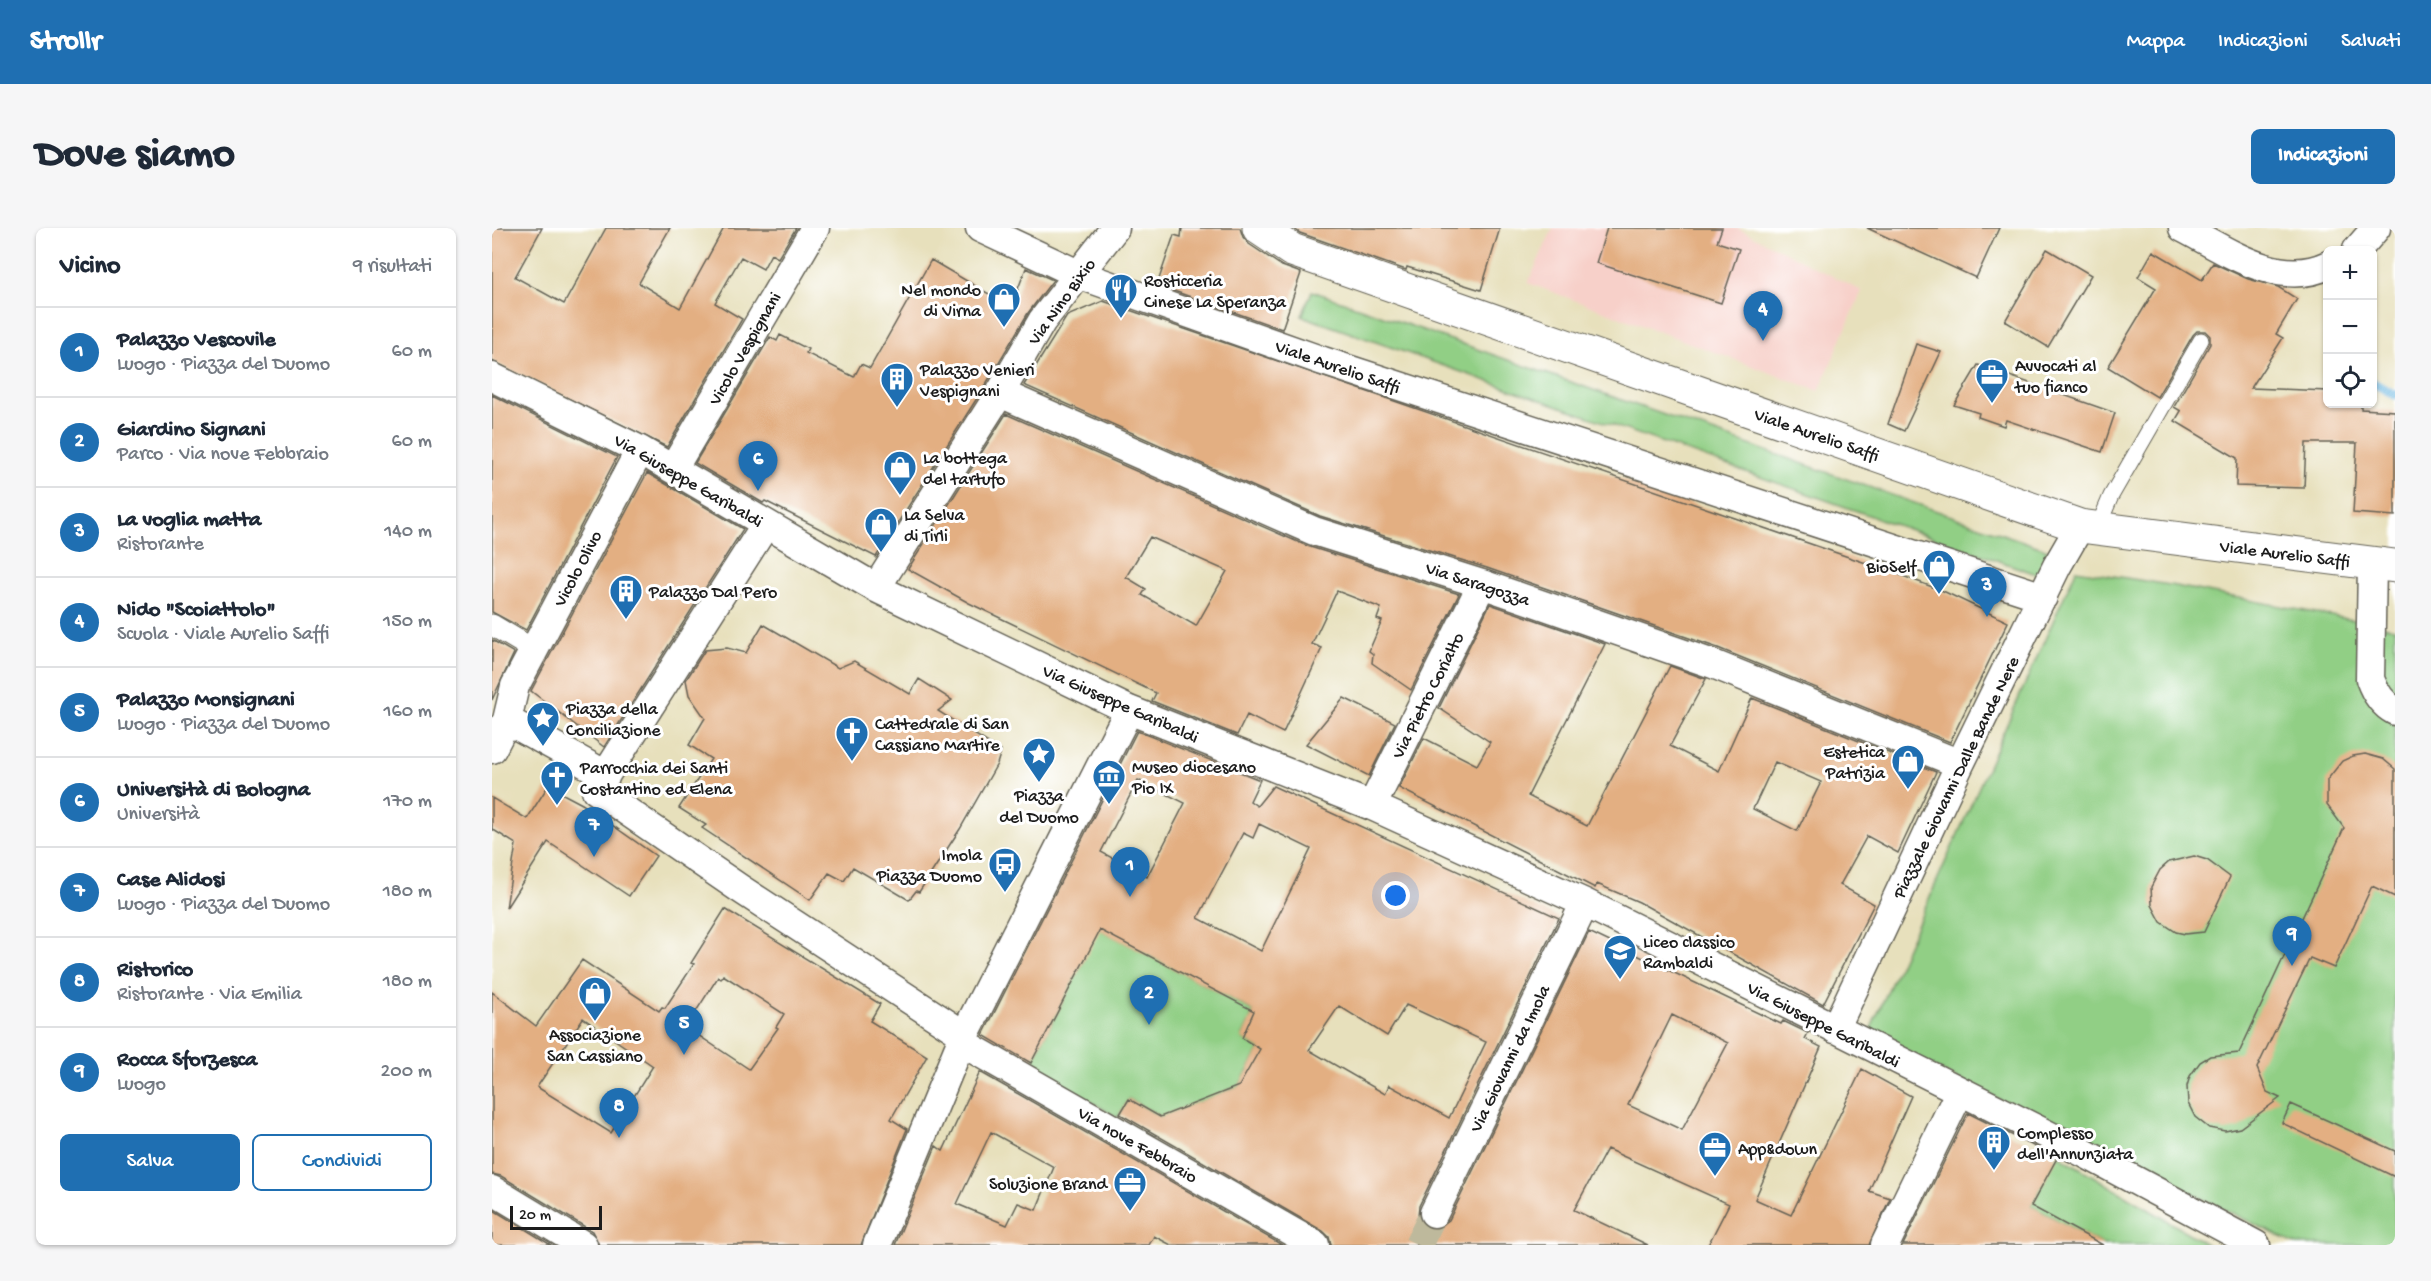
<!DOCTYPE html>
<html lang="it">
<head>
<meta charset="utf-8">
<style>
	:root { --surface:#fff; --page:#f6f6f7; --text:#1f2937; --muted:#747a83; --line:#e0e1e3; --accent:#1f6fb2 }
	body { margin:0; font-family:"Gochi Hand",sans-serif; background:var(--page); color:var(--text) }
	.controls { position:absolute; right:18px; top:18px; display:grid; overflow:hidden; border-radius:9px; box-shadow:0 2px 4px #0004 }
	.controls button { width:54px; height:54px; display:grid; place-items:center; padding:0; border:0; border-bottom:2px solid var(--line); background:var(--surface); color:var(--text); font:30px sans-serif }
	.scale { position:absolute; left:18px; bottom:15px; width:92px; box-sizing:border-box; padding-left:6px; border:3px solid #1c1c1c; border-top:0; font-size:16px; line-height:21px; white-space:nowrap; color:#1c1c1c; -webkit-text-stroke:4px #fff; paint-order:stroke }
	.you { position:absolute; left:904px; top:668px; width:21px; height:21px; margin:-15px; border:4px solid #fff; border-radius:50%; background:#1a73e8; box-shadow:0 0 0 9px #1a73e833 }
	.badge { display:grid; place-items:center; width:39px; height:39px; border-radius:50%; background:var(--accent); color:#fff; font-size:20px; font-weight:700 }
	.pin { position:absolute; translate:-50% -50px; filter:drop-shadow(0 2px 3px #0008) }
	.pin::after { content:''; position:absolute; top:32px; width:21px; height:18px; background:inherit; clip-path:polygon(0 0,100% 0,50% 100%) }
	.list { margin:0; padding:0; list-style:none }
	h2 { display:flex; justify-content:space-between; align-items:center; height:78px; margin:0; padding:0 24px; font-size:26px }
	h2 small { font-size:20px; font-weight:400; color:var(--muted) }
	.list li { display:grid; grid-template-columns:39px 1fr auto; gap:18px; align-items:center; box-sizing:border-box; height:90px; padding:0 24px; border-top:2px solid var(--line) }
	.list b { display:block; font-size:22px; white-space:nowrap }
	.list p { margin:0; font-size:20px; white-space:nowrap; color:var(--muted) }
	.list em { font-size:20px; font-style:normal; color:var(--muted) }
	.actions { display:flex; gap:12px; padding:18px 24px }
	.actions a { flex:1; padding:14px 0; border:2px solid var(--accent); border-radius:9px; text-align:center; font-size:21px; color:var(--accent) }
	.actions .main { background:var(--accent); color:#fff }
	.icon { flex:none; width:33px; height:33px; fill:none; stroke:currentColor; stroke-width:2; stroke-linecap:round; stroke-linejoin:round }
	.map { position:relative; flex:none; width:1903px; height:1017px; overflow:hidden; border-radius:9px }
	header { display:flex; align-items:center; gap:36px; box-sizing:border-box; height:84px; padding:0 30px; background:var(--accent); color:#fff }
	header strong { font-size:28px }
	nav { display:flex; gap:33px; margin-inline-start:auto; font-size:21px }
	.intro { display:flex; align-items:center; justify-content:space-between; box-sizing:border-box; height:144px; padding:0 36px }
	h1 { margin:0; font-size:42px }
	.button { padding:15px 27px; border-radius:9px; background:var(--accent); color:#fff; font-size:21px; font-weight:700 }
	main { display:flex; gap:36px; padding:0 36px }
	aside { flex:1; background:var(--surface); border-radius:9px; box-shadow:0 2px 4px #0004 }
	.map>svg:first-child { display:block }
</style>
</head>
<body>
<header>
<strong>Strollr</strong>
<nav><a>Mappa</a><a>Indicazioni</a><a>Salvati</a></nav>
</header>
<div class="intro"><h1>Dove siamo</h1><a class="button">Indicazioni</a></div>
<main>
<aside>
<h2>Vicino<small>9 risultati</small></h2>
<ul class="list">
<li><span class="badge">1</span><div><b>Palazzo Vescovile</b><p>Luogo · Piazza del Duomo</p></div><em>60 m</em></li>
<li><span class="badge">2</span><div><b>Giardino Signani</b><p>Parco · Via nove Febbraio</p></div><em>60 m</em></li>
<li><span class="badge">3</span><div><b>La voglia matta</b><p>Ristorante</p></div><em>140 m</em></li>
<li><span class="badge">4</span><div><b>Nido &quot;Scoiattolo&quot;</b><p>Scuola · Viale Aurelio Saffi</p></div><em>150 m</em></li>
<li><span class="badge">5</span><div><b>Palazzo Monsignani</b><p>Luogo · Piazza del Duomo</p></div><em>160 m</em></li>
<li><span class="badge">6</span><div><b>Università di Bologna</b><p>Università</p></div><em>170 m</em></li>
<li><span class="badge">7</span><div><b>Case Alidosi</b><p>Luogo · Piazza del Duomo</p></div><em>180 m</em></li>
<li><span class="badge">8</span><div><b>Ristorico</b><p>Ristorante · Via Emilia</p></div><em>180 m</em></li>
<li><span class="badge">9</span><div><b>Rocca Sforzesca</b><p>Luogo</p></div><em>200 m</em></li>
</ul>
<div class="actions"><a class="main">Salva</a><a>Condividi</a></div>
</aside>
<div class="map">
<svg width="1903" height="1017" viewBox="0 0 1903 1017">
	<rect width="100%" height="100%" fill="#fff"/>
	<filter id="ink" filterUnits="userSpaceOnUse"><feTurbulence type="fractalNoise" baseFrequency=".0167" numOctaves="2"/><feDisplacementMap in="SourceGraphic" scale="12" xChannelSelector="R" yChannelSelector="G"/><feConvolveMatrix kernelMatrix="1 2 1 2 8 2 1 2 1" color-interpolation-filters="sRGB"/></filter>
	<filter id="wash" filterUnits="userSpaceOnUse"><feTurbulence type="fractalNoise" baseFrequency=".008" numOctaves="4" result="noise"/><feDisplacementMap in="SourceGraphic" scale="24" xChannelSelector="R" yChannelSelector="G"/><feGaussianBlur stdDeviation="1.35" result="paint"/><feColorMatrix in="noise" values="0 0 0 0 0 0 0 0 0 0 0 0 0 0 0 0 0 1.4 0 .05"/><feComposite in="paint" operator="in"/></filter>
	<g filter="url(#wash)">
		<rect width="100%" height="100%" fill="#e7e0bc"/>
		<path fill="#f7d0c9" d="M1061,0H1245L1370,63L1327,163L1036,55Z"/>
		<path fill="#91cf85" stroke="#567650" stroke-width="1.5" d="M820,63L1556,322L1547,347L810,88Z
			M1584,342L1678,357L1903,400V1017H1805L1376,807Z
			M598,696L762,783L750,810L768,821L747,858L669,889L637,871L626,890L538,837L593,730Z
			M1566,927L1716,1017H1611L1539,978Z"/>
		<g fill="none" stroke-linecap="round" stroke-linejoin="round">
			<path stroke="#65b4df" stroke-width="9" d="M1880,154L1903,167"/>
		</g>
		<g id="blocks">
			<path fill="#e3af82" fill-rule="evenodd" d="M0,0H50L23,49L72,76L114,0H178L147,55L188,80L232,0H304L286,30L279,26L271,41L249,29L223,75L250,91L175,219L0,133Z
				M690,0H748L751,9L757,16L790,38L809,45L790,101L665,57L682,7L689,9Z
				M801,0H1008L989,62L915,39L914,42L808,5Z
				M1115,0H1230L1225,14L1247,21L1229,75L1104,35Z
				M1375,0H1507L1484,50Z
				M1555,21L1599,47L1556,119L1513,93Z
				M1661,23L1710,52L1721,35L1756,51L1786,59L1805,71L1784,106L1791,110L1759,160L1836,163V176H1869V181L1903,183V288L1861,285L1865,215H1814L1812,260L1744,258L1745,230L1683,193L1689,183L1682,179L1718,116V108L1713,103H1705L1701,107L1665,169L1616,139L1664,60L1646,49Z
				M439,32L519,79L534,40L561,52L536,85L494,156L384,329L273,273L271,275L203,235L278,109L285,113L288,107L316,121L314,125L362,149L369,136L378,140Z
				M611,73L1403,345L1451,363L1516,394L1458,514L1226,420L995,340L828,288L532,157L575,88Z
				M1424,116L1449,124L1412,203L1396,196Z
				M1486,137L1623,185L1610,224L1514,192L1512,198L1486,189L1487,185L1462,177Z
				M0,167L125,229L34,402L0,384Z
				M514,186L815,318L967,366L919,462L880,435L881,426L877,423L890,393L885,391L889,380L845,363L820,416L830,420L791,505L755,487L745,507L660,473L664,465L477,375L416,341ZM658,309L735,343L704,398L650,367L654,361L634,349Z
				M155,245L251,301L112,519L39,463Z
				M998,376L1113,416L1036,568L1095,598L1178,438L1214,451L1178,518L1227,543L1260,470L1444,544L1406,625L1375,608L1348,657L1382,676L1331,776L1147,674L1105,656L1103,660L907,560L932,510L985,537L998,514L947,480ZM1283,534L1329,554L1305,603L1261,581Z
				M271,396L346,440L362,433L418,466L427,451L460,472L446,483L509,523L505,536L468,601L427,664L424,663L417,672L361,639L352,653L337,645L318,672L210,600L214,597L187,580L219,531L197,517L213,490L197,467L194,452L213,422L235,420L254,425Z
				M0,412L22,425L0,472Z
				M852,470L903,495L877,548L814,516Z
				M645,503L768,552L758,573L765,578L781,558L1067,690L927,978L926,987L934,1000L944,1001L957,992L1097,704L1289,796L1291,793L1316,805L1313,811L1329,819L1263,971L1299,987L1370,841L1419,868L1377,963L1398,970L1377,1017H1216L1237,976L1115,921L1082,982L1156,1017H839L837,1009L831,1003L628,886L637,871L668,889L747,858L768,821L750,810L762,783L608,702L539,835L491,807ZM646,552L693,575L655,649L609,624ZM767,596L819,621L769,723L706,690L751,605L761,610ZM914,777L994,814L957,890L897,857L893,866L817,822L847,778L895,808ZM1180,787L1236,815L1190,902L1136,877Z
				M1873,526L1891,531L1903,541V669L1880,658L1842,740L1818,730L1765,840L1775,864L1788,870L1748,900L1733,903L1717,900L1703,889L1696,875L1695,858L1698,848L1708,834L1718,828L1747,825L1852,600L1835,577V552L1850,533L1861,528Z
				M56,558L90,576L164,628L137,668L56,614L14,680L24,616L0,601V570L35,591Z
				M1702,628L1715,632L1738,649L1712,704L1693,706L1684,704L1669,694L1660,677L1659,659L1668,642L1677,634Z
				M233,681L388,776L378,793L435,828L399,891L415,901L369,1017H107L100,1003L9,948L0,946V764L44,798L90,732L167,783L170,779L173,780L202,736L199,735ZM231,747L292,786L284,799L286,800L257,841L194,799L226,749L229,751ZM91,790L161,838L119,905L45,859Z
				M488,844L790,1017H679L662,1008L657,1017H403L444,918L451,923ZM499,904L562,939L544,982L526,975L515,997L465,976Z
				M1799,876L1903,923V949L1790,895Z
				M1476,885L1565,930L1539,978L1611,1017H1411Z
				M0,981L59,1017H0Z"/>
		</g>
	</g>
	<g filter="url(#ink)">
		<use href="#blocks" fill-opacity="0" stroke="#636154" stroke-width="1.5"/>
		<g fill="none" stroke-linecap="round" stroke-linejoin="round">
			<path stroke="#beb99c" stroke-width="28" stroke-dasharray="28 14" stroke-linecap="butt" d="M926,1017L942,985"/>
			<defs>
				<path id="service" d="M1605,301L1619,268L1709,112"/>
				<path id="pedestrian" d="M0,397L42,422"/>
				<path id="minor" d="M488,0L588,47L831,133L1551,369
					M1691,0C1734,22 1786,61 1836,37
					M1865,22L1884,0
					M0,149L148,222L384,360L637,482L880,578L1093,675L1594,926L1764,1017
					M508,165L822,303L990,356L1221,436L1468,536
					M181,241L323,0
					M274,296L104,562L247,660L472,807
					M1880,336L1878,451C1883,465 1890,476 1903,483
					M384,360L508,165L550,93L623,0
					M15,492L114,547
					M0,521L15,492L23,458L148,222
					M880,578L990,356
					M1343,801L1468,536L1565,338L1588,298
					M469,814L823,1017
					M0,962L91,1017
					M942,985L1093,675
					M385,1017L469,814L637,482
					M1393,1017L1467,865"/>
				<path id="tertiary" d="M767,0L800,22L1588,298L1903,338"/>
			</defs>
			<use href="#service" stroke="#636154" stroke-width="17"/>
			<use href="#pedestrian" stroke="#636154" stroke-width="23"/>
			<use href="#minor" stroke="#636154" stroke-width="31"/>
			<use href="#tertiary" stroke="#636154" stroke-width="35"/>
			<use href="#service" stroke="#fff" stroke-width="15"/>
			<use href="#pedestrian" stroke="#fff" stroke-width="21"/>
			<use href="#minor" stroke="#fff" stroke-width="28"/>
			<use href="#tertiary" stroke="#fff" stroke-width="33"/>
		</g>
	</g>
	<defs>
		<symbol id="restaurant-pin" viewBox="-11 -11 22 30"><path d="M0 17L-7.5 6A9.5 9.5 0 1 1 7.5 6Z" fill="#1f6fb2" stroke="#fff"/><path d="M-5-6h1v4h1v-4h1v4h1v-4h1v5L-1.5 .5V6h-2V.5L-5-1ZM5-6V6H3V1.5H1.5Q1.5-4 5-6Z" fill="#fff"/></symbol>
		<symbol id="shop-pin" viewBox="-11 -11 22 30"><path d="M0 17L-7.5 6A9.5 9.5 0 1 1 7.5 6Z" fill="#1f6fb2" stroke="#fff"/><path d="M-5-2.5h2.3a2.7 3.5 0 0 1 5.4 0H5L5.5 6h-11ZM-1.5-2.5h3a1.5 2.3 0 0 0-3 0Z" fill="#fff"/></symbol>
		<symbol id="office-pin" viewBox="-11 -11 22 30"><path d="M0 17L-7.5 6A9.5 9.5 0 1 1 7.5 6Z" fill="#1f6fb2" stroke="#fff"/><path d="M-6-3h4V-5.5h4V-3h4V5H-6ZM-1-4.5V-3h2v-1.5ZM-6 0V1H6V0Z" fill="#fff"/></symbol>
		<symbol id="building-pin" viewBox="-11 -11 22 30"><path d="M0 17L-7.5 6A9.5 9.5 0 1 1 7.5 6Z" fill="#1f6fb2" stroke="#fff"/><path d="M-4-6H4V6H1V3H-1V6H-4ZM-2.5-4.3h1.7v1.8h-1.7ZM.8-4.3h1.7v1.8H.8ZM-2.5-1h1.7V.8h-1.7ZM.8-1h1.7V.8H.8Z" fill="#fff"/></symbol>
		<symbol id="sight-pin" viewBox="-11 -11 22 30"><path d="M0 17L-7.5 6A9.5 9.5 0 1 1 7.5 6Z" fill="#1f6fb2" stroke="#fff"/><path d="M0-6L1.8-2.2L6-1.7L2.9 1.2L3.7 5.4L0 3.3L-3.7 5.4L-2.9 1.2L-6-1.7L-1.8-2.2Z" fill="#fff"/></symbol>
		<symbol id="church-pin" viewBox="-11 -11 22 30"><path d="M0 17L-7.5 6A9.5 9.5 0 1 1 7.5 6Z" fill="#1f6fb2" stroke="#fff"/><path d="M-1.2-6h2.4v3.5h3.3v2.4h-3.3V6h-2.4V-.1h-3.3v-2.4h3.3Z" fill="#fff"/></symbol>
		<symbol id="museum-pin" viewBox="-11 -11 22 30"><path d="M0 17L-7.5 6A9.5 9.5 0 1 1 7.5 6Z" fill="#1f6fb2" stroke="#fff"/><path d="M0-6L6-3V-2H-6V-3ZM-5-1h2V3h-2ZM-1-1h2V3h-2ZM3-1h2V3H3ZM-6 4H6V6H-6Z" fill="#fff"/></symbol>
		<symbol id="bus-pin" viewBox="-11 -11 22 30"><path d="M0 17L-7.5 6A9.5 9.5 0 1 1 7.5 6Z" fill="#1f6fb2" stroke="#fff"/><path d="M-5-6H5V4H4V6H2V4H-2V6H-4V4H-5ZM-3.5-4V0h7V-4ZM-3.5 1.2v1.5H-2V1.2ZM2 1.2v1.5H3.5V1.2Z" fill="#fff"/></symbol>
		<symbol id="school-pin" viewBox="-11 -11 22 30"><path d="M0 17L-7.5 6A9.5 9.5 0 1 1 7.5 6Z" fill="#1f6fb2" stroke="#fff"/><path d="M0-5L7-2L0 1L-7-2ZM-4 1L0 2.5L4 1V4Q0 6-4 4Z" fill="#fff"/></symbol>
	</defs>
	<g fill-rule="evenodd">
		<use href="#restaurant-pin" x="610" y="43" width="38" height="52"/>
		<use href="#shop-pin" x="493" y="52" width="38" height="52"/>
		<use href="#office-pin" x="1481" y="128" width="38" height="52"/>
		<use href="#building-pin" x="386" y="132" width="38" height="52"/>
		<use href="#shop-pin" x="389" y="220" width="38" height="52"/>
		<use href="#shop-pin" x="370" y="277" width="38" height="52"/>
		<use href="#shop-pin" x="1428" y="319" width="38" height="52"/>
		<use href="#building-pin" x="115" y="344" width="38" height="52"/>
		<use href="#sight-pin" x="32" y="471" width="38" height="52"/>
		<use href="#church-pin" x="341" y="486" width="38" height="52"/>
		<use href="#sight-pin" x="528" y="507" width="38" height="52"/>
		<use href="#shop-pin" x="1397" y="514" width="38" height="52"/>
		<use href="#museum-pin" x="598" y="529" width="38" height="52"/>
		<use href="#church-pin" x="46" y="530" width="38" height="52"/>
		<use href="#bus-pin" x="494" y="617" width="38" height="52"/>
		<use href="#school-pin" x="1109" y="704" width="38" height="52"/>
		<use href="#shop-pin" x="84" y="746" width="38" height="52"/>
		<use href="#building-pin" x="1483" y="895" width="38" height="52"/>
		<use href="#office-pin" x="1204" y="901" width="38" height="52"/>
		<use href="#office-pin" x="619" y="936" width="38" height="52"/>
	</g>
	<g text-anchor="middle" stroke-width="6" stroke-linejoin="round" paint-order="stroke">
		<g font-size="18" fill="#1c1c1c" stroke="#fff" text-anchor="start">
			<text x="652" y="58">Rosticceria<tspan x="652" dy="21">Cinese La Speranza</tspan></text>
			<text x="489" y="67" text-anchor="end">Nel mondo<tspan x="489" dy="21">di Virna</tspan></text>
			<text x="1523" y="143">Avvocati al<tspan x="1523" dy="21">tuo fianco</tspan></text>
			<text x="428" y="147">Palazzo Venieri<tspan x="428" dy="21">Vespignani</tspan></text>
			<text x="431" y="235">La bottega<tspan x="431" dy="21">del tartufo</tspan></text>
			<text x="412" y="292">La Selva<tspan x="412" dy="21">di Tirli</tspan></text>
			<text x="1424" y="344" text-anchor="end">BioSelf</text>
			<text x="157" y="369">Palazzo Dal Pero</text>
			<text x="74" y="486">Piazza della<tspan x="74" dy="21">Conciliazione</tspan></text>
			<text x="383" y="501">Cattedrale di San<tspan x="383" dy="21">Cassiano Martire</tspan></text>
			<text x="1393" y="529" text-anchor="end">Estetica<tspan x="1393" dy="21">Patrizia</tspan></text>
			<text x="640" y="544">Museo diocesano<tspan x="640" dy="21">Pio IX</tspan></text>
			<text x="88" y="545">Parrocchia dei Santi<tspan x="88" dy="21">Costantino ed Elena</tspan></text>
			<text x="547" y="573" text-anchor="middle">Piazza<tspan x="547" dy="21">del Duomo</tspan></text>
			<text x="490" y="632" text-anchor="end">Imola<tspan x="490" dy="21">Piazza Duomo</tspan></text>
			<text x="1151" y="719">Liceo classico<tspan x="1151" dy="21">Rambaldi</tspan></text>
			<text x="103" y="812" text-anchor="middle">Associazione<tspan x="103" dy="21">San Cassiano</tspan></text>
			<text x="1525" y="910">Complesso<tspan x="1525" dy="21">dell'Annunziata</tspan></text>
			<text x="1246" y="926">App&amp;down</text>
			<text x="615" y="961" text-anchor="end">Soluzione Brand</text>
		</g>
		<g font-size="18" fill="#1c1c1c" stroke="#fff">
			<text transform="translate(569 73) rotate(-54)" y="6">Via Nino Bixio</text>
			<text transform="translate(252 120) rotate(-60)" y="6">Vicolo Vespignani</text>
			<text transform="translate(846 138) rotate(19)" y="6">Viale Aurelio Saffi</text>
			<text transform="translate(1325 206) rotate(19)" y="6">Viale Aurelio Saffi</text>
			<text transform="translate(197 252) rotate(30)" y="6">Via Giuseppe Garibaldi</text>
			<text transform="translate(1793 325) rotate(7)" y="6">Viale Aurelio Saffi</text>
			<text transform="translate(85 340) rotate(-62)" y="6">Vicolo Olivo</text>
			<text transform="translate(986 355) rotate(18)" y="6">Via Saragozza</text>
			<text transform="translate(935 467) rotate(-63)" y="6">Via Pietro Corialto</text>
			<text transform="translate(629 475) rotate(24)" y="6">Via Giuseppe Garibaldi</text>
			<text transform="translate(1463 549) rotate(-64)" y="6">Piazzale Giovanni Dalle Bande Nere</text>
			<text transform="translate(1332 796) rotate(27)" y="6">Via Giuseppe Garibaldi</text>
			<text transform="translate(1017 830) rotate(-64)" y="6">Via Giovanni da Imola</text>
			<text transform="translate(646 916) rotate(30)" y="6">Via nove Febbraio</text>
		</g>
	</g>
</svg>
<div class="controls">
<button>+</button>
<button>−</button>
<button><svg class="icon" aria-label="locate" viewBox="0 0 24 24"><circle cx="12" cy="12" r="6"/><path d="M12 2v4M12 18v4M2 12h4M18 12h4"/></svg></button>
</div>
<div class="scale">20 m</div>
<div class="you"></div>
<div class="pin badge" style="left:638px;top:669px">1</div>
<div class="pin badge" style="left:657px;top:797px">2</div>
<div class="pin badge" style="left:1495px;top:389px">3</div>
<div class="pin badge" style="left:1271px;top:113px">4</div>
<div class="pin badge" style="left:192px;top:827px">5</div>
<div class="pin badge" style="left:266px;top:263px">6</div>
<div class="pin badge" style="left:102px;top:629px">7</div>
<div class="pin badge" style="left:127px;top:910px">8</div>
<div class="pin badge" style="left:1800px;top:738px">9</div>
</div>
</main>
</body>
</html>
